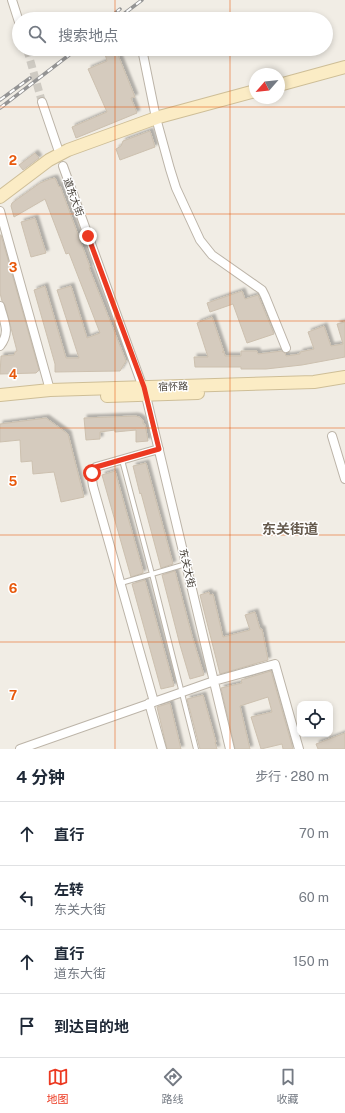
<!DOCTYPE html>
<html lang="zh">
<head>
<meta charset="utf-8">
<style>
	:root { --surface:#fff; --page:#f6f6f7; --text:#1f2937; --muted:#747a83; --line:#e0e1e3; --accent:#ec3921 }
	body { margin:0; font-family:"Public Sans","Noto Sans SC",sans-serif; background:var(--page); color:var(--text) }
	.controls { position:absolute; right:12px; bottom:12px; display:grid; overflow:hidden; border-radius:8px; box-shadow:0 2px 6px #0003 }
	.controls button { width:36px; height:36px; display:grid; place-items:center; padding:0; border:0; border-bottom:1px solid var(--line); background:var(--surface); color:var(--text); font:20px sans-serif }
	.compass { position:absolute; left:249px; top:68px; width:36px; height:36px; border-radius:50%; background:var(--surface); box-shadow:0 2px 6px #0003; rotate:242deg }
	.stop { position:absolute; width:12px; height:12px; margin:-9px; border:3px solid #ec3921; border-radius:50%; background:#fff }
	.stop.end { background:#ec3921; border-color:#fff; box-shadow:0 1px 4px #0008 }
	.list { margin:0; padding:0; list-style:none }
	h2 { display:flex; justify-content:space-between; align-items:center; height:52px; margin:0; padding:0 16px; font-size:17px }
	h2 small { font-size:13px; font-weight:400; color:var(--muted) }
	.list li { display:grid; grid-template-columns:26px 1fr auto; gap:12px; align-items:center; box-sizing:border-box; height:64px; padding:0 16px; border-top:1px solid var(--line) }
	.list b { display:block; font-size:15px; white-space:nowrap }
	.list p { margin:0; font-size:13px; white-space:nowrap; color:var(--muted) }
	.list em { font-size:13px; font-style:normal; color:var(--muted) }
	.icon { flex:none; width:22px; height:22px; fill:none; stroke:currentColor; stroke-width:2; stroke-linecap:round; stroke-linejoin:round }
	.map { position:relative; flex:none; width:345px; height:749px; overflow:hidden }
	.search { position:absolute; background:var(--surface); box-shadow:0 2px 6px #0003; left:12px; right:12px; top:12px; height:44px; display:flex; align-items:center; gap:10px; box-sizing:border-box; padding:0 14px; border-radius:22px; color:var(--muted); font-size:15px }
	.sheet { height:308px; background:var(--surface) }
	nav { display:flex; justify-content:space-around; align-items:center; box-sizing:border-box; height:56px; border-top:1px solid var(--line); background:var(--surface); font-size:11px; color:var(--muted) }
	nav a { display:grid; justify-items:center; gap:2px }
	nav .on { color:var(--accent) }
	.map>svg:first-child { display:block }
</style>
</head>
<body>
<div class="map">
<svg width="345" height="749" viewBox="0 0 345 749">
	<defs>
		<filter id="shadow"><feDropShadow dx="3" dy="-3" stdDeviation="1" flood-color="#0004"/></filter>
	</defs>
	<rect width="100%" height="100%" fill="#f1ede5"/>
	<path fill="#d5cbbe" stroke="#ccc0af" filter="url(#shadow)" d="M116,50L135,97L131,98L137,113L76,138L72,127L107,112L88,69L107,61L105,54Z
		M150,131L155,147L120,160L116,149L121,146L123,141Z
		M35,153L39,158L23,170L19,165Z
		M55,178L59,187L60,186L90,267L89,268L126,361L120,371L55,372V364L34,290L45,286L66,358H79L57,290L71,286L87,338L100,333L69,253L66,254L45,199L14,217L11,206L12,203L40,183L50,179Z
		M35,218L46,253L31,257L21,222Z
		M0,235H1L39,370L36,373L0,374L1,356L14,355L15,352L17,351L5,305L2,301L0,293Z
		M242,291L245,299L258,295L274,334L247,343L233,304L210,312L207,303Z
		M212,317L224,352H222H224L225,356H241V351H257L258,354L282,351L285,353L286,356L300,354V352L314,349L308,332L324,326L331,346L343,344L337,324L345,322V357L302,365L266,369H241V367H195L194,357H208L197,323Z
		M135,416L139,417L143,420V424H145L148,441L136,442V430L115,432V430L100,432V439L86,440L84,418Z
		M46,418L68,434L84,497L61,502L54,472L33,474L32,461L21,462L20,440L0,442V424Z
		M146,463L173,564L161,568L141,493L140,494L133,466Z
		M115,471L143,571V573L131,577L102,475Z
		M175,571L192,636L204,675L190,679L180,645L162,575Z
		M145,580L174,686L161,689L132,584Z
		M209,592L210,595L213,594L223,637L250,630L245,615L255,612L260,629H262L268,660L220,674L200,595Z
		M271,671L293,749H283L282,744L261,749L251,717L272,712L268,697L240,706L250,749H235L221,688L242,683L241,680Z
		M203,695L216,742H215L217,749H200L193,722L187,699Z
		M170,703L181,749H167L157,707Z
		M345,733V749H318L316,744Z"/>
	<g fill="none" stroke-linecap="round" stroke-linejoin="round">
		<path stroke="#cecac2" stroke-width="8" stroke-dasharray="8 4" stroke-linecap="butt" d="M27,49L42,102"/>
		<defs>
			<path id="lane" d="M186,564L152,574L196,749
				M121,583L152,574L122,460"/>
			<path id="street" d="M12,0L19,22
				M142,49L156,118L170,169L176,188L200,240L212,255L262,290L265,296L286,348
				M42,102L58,149
				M63,166L146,396L230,749
				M0,211L50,390
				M0,306C4,322 11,332 0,346
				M332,436L345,479
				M154,702L93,486L91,473L96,467L159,449
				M149,703L162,749
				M20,749L214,681L275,664L299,749"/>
			<path id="secondary" d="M279,85L345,67
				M0,197L49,160L68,150L159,117L255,91
				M0,395L50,390L314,382L345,377
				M107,396L198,393"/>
		</defs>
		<use href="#lane" stroke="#bcb4a8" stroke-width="6"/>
		<use href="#street" stroke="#bcb4a8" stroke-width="10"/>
		<use href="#secondary" stroke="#cebe97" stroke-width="14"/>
		<use href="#lane" stroke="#fff" stroke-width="4"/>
		<use href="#street" stroke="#fff" stroke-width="8"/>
		<use href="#secondary" stroke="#fbecc5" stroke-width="12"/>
		<defs>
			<path id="rail" d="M108,19L120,9
				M117,19L142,0
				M0,100L30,78
				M0,108L77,49"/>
		</defs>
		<use href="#rail" stroke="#949494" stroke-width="3.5"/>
		<use href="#rail" stroke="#fff" stroke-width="2" stroke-dasharray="6" stroke-linecap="butt"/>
	</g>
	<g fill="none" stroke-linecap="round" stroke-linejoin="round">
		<path stroke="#ec3921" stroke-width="5" d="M88,236L144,387L159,449L96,467L92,473"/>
	</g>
	<path fill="none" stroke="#e8590c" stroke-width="1" stroke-opacity="0.55" d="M115,0V19M230,0V19M115,49V749M230,49V749M0,107H345M0,214H345M0,321H345M0,428H345M0,535H345M0,642H345"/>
	<g text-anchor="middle" stroke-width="3" stroke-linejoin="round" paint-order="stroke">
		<g font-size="10" fill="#433d35" stroke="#fff">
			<text transform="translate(74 197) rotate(70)" y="4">道东大街</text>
			<text transform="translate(173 386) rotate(-2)" y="4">宿怀路</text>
			<text transform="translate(188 568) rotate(77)" y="4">东关大街</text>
		</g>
		<g font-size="14" font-weight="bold" fill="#655a4d" stroke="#fff">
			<text x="290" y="534">东关街道</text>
		</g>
	</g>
	<g font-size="13" text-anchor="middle" font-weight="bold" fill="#e8590c" stroke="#fff" stroke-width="3" stroke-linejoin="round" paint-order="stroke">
		<text x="13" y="165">2</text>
		<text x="13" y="272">3</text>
		<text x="13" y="379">4</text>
		<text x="13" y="486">5</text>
		<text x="13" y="593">6</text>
		<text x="13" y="700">7</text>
	</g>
</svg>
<div class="controls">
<button><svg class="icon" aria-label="locate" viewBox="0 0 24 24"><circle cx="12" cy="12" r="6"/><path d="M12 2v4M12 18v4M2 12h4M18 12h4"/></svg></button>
</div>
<svg class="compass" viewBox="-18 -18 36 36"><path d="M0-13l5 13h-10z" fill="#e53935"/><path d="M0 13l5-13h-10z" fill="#747a83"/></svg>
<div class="stop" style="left:92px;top:473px"></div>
<div class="stop end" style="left:88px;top:236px"></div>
<div class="search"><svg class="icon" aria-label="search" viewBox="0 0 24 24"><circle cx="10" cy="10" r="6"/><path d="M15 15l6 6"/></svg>搜索地点</div>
</div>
<section class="sheet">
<h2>4 分钟<small>步行 · 280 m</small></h2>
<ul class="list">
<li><svg class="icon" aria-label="ahead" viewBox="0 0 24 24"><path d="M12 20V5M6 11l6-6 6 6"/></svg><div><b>直行</b></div><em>70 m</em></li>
<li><svg class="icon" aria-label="left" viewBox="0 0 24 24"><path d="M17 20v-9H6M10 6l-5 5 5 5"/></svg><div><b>左转</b><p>东关大街</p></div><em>60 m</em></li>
<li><svg class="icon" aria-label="ahead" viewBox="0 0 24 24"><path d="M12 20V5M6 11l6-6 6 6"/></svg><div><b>直行</b><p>道东大街</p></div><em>150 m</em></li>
<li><svg class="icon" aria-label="arrive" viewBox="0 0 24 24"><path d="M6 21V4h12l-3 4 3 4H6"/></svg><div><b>到达目的地</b></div></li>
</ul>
</section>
<nav>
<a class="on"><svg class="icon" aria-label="map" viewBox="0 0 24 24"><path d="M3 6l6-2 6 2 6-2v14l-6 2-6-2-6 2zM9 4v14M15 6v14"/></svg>地图</a>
<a><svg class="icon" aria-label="directions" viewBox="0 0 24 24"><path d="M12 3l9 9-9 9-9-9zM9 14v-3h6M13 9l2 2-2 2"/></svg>路线</a>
<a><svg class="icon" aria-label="saved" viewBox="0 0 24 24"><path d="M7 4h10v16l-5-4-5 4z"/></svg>收藏</a>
</nav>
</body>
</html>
